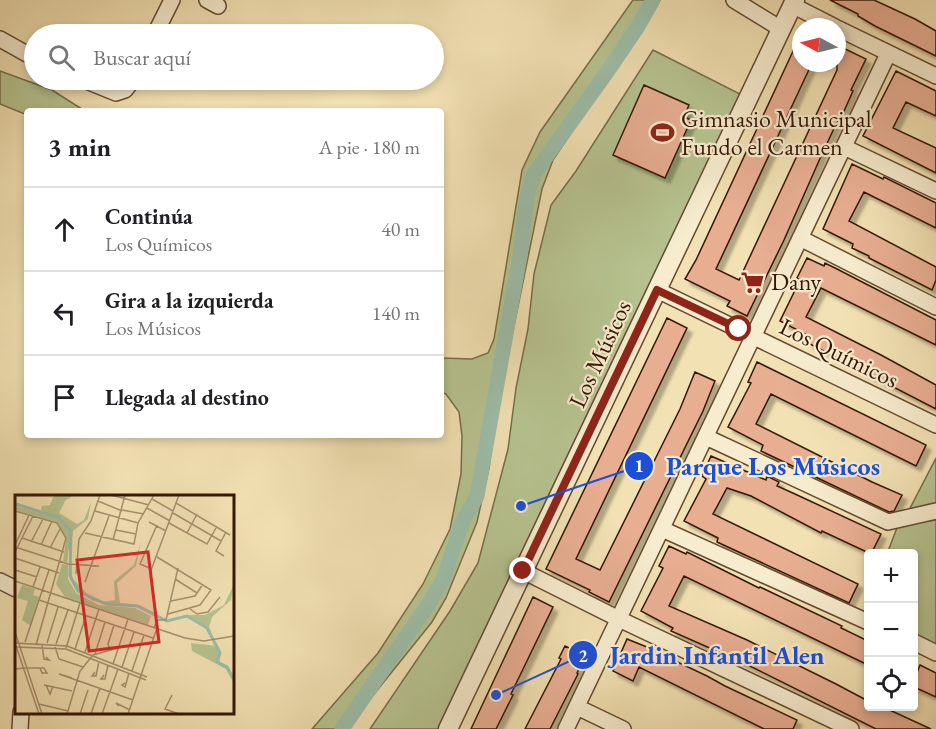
<!DOCTYPE html>
<html lang="es">
<head>
<meta charset="utf-8">
<style>
	:root { --surface:#fff; --page:#f2f2f2; --text:#202124; --muted:#757577; --line:#e0e0e0 }
	body { margin:0; font-family:"EB Garamond",serif; background:var(--page); color:var(--text) }
	.controls { position:absolute; right:18px; bottom:18px; display:grid; overflow:hidden; border-radius:6px; box-shadow:0 3px 9px #0003 }
	.controls button { width:54px; height:54px; display:grid; place-items:center; padding:0; border:0; border-bottom:2px solid var(--line); background:var(--surface); color:var(--text); font:30px sans-serif }
	.compass { position:absolute; left:792px; top:18px; width:54px; height:54px; border-radius:50%; background:var(--surface); box-shadow:0 3px 9px #0003; rotate:277deg }
	.stop { position:absolute; width:18px; height:18px; margin:-14px; border:4px solid #8f2418; border-radius:50%; background:#fff }
	.stop.end { background:#8f2418; border-color:#fff; box-shadow:0 2px 6px #0008 }
	.list { margin:0; padding:0; list-style:none }
	h2 { display:flex; justify-content:space-between; align-items:center; height:78px; margin:0; padding:0 24px; font-size:26px }
	h2 small { font-size:20px; font-weight:400; color:var(--muted) }
	.list li { display:grid; grid-template-columns:39px 1fr auto; gap:18px; align-items:center; box-sizing:border-box; height:84px; padding:0 24px; border-top:2px solid var(--line) }
	.list b { display:block; font-size:22px; white-space:nowrap }
	.list p { margin:0; font-size:20px; white-space:nowrap; color:var(--muted) }
	.list em { font-size:20px; font-style:normal; color:var(--muted) }
	.icon { flex:none; width:33px; height:33px; fill:none; stroke:currentColor; stroke-width:2; stroke-linecap:round; stroke-linejoin:round }
	.map { position:relative; flex:none; width:936px; height:729px; overflow:hidden }
	.search { position:absolute; background:var(--surface); box-shadow:0 3px 9px #0003; left:24px; top:24px; width:420px; height:66px; display:flex; align-items:center; gap:15px; box-sizing:border-box; padding:0 21px; border-radius:33px; color:var(--muted); font-size:22px }
	.panel { position:absolute; background:var(--surface); box-shadow:0 3px 9px #0003; left:24px; top:108px; width:420px; height:330px; border-radius:6px }
	.map>svg:first-child { display:block }
</style>
</head>
<body>
<div class="map">
<svg width="936" height="729" viewBox="0 0 936 729">
	<defs>
		<filter id="shadow"><feDropShadow dx="5" dy="5" stdDeviation="1.5" flood-color="#0004"/></filter>
	</defs>
	<rect width="100%" height="100%" fill="#f2e1b3"/>
	<filter id="stains"><feTurbulence type="fractalNoise" baseFrequency=".00333" numOctaves="4"/><feColorMatrix values="0 0 0 0 .2 0 0 0 0 .09 0 0 0 0 .02 0 0 0 .5 -.17"/></filter>
	<radialGradient id="worn" r=".72"><stop offset=".6" stop-color="#630" stop-opacity="0"/><stop offset="1" stop-color="#630" stop-opacity=".3"/></radialGradient>
	<path fill="#b6c390" stroke="#766d4a" stroke-width="1.5" d="M633,0H660L553,160L542,189L497,409L489,468L477,522L446,598L432,622L346,729H312L378,653L423,584L450,529L461,474L462,436L459,412L446,394L441,392V358L472,359L488,353L494,339L522,170L540,132Z
		M653,50L742,95L443,729H370L450,611L478,563L508,449L516,388L528,329L534,274L551,205L576,171Z
		M0,71L52,90L85,111H27V115L0,104Z
		M936,458V505L908,512Z
		M936,520V645L914,635V554H887L898,525Z"/>
	<g fill="none" stroke-linecap="round" stroke-linejoin="round">
		<path stroke="#9cbea8" stroke-width="15" d="M342,729L428,605L443,580L462,523L477,496L520,256L527,197L534,174L605,75L637,28L653,0"/>
	</g>
	<path fill="#e8ae92" stroke="#351703" stroke-width="1.5" filter="url(#shadow)" d="M830,0H874L915,19L936,31V56L875,26L858,16V14Z
		M801,34V63H812L716,269L739,280L837,70V45L866,59L851,90L853,91L840,120H838L822,154L784,240L747,316L727,306L730,301L685,279L696,260Z
		M896,71L936,91V116L906,102L893,128L936,148V173L863,136Z
		M644,85L689,105L684,117L691,120L665,178L613,155Z
		M852,164L883,179L884,177L936,203V228L864,192L849,221L936,267V280L932,290L869,258V256L852,248L853,244L823,229Z
		M807,258L824,266L825,263L837,269L936,320V345L821,288L806,317L881,355L936,385V409L808,343L811,337L780,321L800,280L797,278Z
		M667,318L687,328L576,559L600,570L680,409L695,372L715,381L703,411L609,602L589,592L590,590L546,569Z
		M757,362L926,445L916,466L771,394L756,424L872,482L902,495L894,511L889,512L761,451L763,445L728,427L751,383L748,382Z
		M711,456L766,480L767,476L779,482L777,486L795,494L881,534L871,554L822,531L821,533L751,496L727,488L713,514L858,584L849,603L717,542L718,538L684,521L706,479L702,476Z
		M669,546L686,554L687,552L759,588L760,587L842,626L841,628L868,641V665L684,576L669,606L747,640L836,684L868,701V706H881L931,729H876L746,664L671,631L673,628L641,611L663,568L659,566Z
		M533,597L553,607L511,694L513,695L496,729H471Z
		M627,639L674,658L673,660L707,676L725,686L797,720L793,729H764L639,667L633,681L613,671Z
		M565,646L585,656L577,673L578,674L550,729H525L561,659L559,658Z
		M920,665L936,673V697L914,687V680Z"/>
	<g fill="none" stroke-linecap="round" stroke-linejoin="round">
		<defs>
			<path id="minor" d="M207,0L218,6
				M734,0L781,29
				M792,5L835,27
				M837,28L936,76
				M155,34L172,0
				M0,39L34,58
				M84,80L116,93L125,90L133,80
				M844,147L936,191
				M800,238L936,307
				M657,290L936,425
				M706,437L888,522L936,511
				M662,529L868,622
				M523,571L619,619L851,729
				M0,581L16,589
				M914,642L936,653
				M577,707L623,729
				M20,729L21,712
				M566,729L888,54"/>
			<path id="tertiary" d="M448,729L795,0"/>
		</defs>
		<use href="#minor" stroke="#644a2f" stroke-width="18"/>
		<use href="#tertiary" stroke="#644a2f" stroke-width="21"/>
		<use href="#minor" stroke="#f7ecce" stroke-width="15"/>
		<use href="#tertiary" stroke="#f7ecce" stroke-width="18"/>
	</g>
	<g fill="none" stroke-linecap="round" stroke-linejoin="round">
		<path stroke="#8f2418" stroke-width="8" d="M523,571L657,290L739,329"/>
	</g>
	<defs>
		<symbol id="stadium-bare" viewBox="-9 -9 18 18"><path d="M0-5a6.5 5 0 1 0 0 10a6.5 5 0 1 0 0-10ZM-3.5-1.8h7v3.6h-7Z" fill="#8f2418" stroke="#f7ecce" stroke-width="2.5" paint-order="stroke"/></symbol>
		<symbol id="supermarket-bare" viewBox="-9 -9 18 18"><path d="M-6-5.5h2.5l.6 2H6L4.5 2H-2.5L-4.4-4H-6ZM-1.5 3.2a1.3 1.3 0 1 0 .1 0ZM3 3.2a1.3 1.3 0 1 0 .1 0Z" fill="#8f2418" stroke="#f7ecce" stroke-width="2.5" paint-order="stroke"/></symbol>
	</defs>
	<g fill-rule="evenodd">
		<use href="#stadium-bare" x="646" y="116" width="33" height="33"/>
		<use href="#supermarket-bare" x="736" y="266" width="33" height="33"/>
	</g>
	<g text-anchor="middle" stroke-width="4.5" stroke-linejoin="round" paint-order="stroke">
		<g font-size="24" fill="#351703" stroke="#f7ecce" text-anchor="start">
			<text x="681" y="127">Gimnasio Municipal<tspan x="681" dy="28">Fundo el Carmen</tspan></text>
			<text x="771" y="290">Dany</text>
		</g>
		<g font-size="24" fill="#351703" stroke="#f7ecce">
			<text transform="translate(839 353) rotate(26)" y="8">Los Químicos</text>
			<text transform="translate(600 354) rotate(-65)" y="8">Los Músicos</text>
		</g>
	</g>
	<g transform="translate(15 495)">
		<rect width="219" height="219" fill="#f2e1b3"/>
		<path d="M39,0H59L50,6L44,18L62,29L69,25L76,7L73,24L58,36L55,55L57,83L74,101L87,107L100,105L99,86L119,70L126,46L121,71L102,88L105,108L125,110L154,126L170,120H190L209,110L219,89L216,105L197,122L194,132L204,157L205,167L214,172L219,188L211,174L177,156L176,148L201,151L192,133L180,124L169,122L152,127L124,112L78,106L62,95L55,84L54,53L52,68L48,66L51,45L42,27L0,15V11L38,22L9,13L0,7L35,19L26,15L27,11L35,10ZM47,69L53,70V84L61,98L84,110L120,113L136,121L133,130L50,102L41,89ZM7,90L20,94L18,100L24,102L16,131L7,125L13,106L2,103Z" fill="#b6c390"/>
		<path fill="none" stroke="#9cbea8" stroke-width="3" d="M0,9L43,22L56,36L55,81L63,96L91,109L122,111L152,126L172,121L192,133M192,133L205,158L202,167L212,172L219,185"/>
		<path fill="none" stroke="#a6906d" stroke-width="1.5" d="M96,0L134,10M137,4L158,16M83,6L107,16M161,8L215,40M132,13L155,26M107,15L129,19M0,16L42,28L51,43L21,150M80,16L123,28M158,18L206,46M134,27L151,36M154,28L192,49L202,31M101,35L121,39M70,38L119,49L123,28L139,0M172,38L182,19M7,43L49,57M98,45L110,0M16,47L28,24M0,50L14,20M26,50L37,26M0,52L53,69L84,71M35,53L45,34M0,57L18,21M209,61L201,56L211,37M142,62L196,95L185,110L153,119M0,63L44,78M137,74L125,69L142,30M0,75L22,82M135,78L164,0M61,79L64,44L76,26L85,0M160,84L182,98M0,86L170,143L189,146L219,141M70,87L94,21M18,92L25,72M24,105L138,143M156,106L180,101L188,89M175,114L182,119L193,117L205,102M139,132L143,125H151L163,73M0,137L27,219M10,147L34,75M0,148L52,151L132,182M32,148L43,112M41,149L53,115M27,150L29,164L34,165L31,162M1,151L24,219M0,152L51,154L131,185M40,152L44,164L68,172M51,153L65,108M60,154L71,121M95,155L93,149L99,130M70,157L84,114M80,159L90,127M98,169L113,124M107,172L119,137M0,174L9,173H29L32,178H27L25,173M117,176L129,140M80,177L77,181H81L84,166M89,180L86,184H90L93,170M57,183L44,179L118,205M110,188L107,190L110,192L114,178M29,190L57,196M31,190L35,199L38,191M157,200L150,214L164,219M24,209L53,216M104,211L101,208L115,215M52,219L65,176L78,160L103,153M65,219L73,195M76,219L85,193M87,219L103,174M113,219L142,133"/>
		<path fill="#d62828" fill-opacity="0.15" stroke="#d62828" stroke-width="3" d="M133,57L144,147L74,156L62,65Z"/>
		<rect width="219" height="219" fill="none" stroke="#351703" stroke-width="3"/>
	</g>
	<path fill="none" stroke="#1d4ed8" stroke-width="2" d="M521 506L639 466M496 695L583 655"/>
	<g fill="#1d4ed8" stroke="#f7ecce" stroke-width="2">
		<circle cx="521" cy="506" r="6"/>
		<circle cx="496" cy="695" r="6"/>
		<circle cx="639" cy="466" r="15"/>
		<circle cx="583" cy="655" r="15"/>
	</g>
	<g font-size="18" text-anchor="middle" font-weight="bold" fill="#fff">
		<text x="639" y="472">1</text>
		<text x="583" y="662">2</text>
	</g>
	<g font-size="26" text-anchor="middle" font-weight="bold" fill="#1d4ed8" stroke="#f7ecce" stroke-width="4.5" stroke-linejoin="round" paint-order="stroke">
		<text x="773" y="475">Parque Los Músicos</text>
		<text x="717" y="664">Jardin Infantil Alen</text>
	</g>
	<rect width="100%" height="100%" filter="url(#stains)"/>
	<rect width="100%" height="100%" fill="url(#worn)"/>
</svg>
<div class="controls">
<button>+</button>
<button>−</button>
<button><svg class="icon" aria-label="locate" viewBox="0 0 24 24"><circle cx="12" cy="12" r="6"/><path d="M12 2v4M12 18v4M2 12h4M18 12h4"/></svg></button>
</div>
<svg class="compass" viewBox="-18 -18 36 36"><path d="M0-13l5 13h-10z" fill="#e53935"/><path d="M0 13l5-13h-10z" fill="#757577"/></svg>
<div class="stop" style="left:739px;top:329px"></div>
<div class="stop end" style="left:523px;top:571px"></div>
<div class="search"><svg class="icon" aria-label="search" viewBox="0 0 24 24"><circle cx="10" cy="10" r="6"/><path d="M15 15l6 6"/></svg>Buscar aquí</div>
<section class="panel">
<h2>3 min<small>A pie · 180 m</small></h2>
<ul class="list">
<li><svg class="icon" aria-label="ahead" viewBox="0 0 24 24"><path d="M12 20V5M6 11l6-6 6 6"/></svg><div><b>Continúa</b><p>Los Químicos</p></div><em>40 m</em></li>
<li><svg class="icon" aria-label="left" viewBox="0 0 24 24"><path d="M17 20v-9H6M10 6l-5 5 5 5"/></svg><div><b>Gira a la izquierda</b><p>Los Músicos</p></div><em>140 m</em></li>
<li><svg class="icon" aria-label="arrive" viewBox="0 0 24 24"><path d="M6 21V4h12l-3 4 3 4H6"/></svg><div><b>Llegada al destino</b></div></li>
</ul>
</section>
</div>
</body>
</html>
